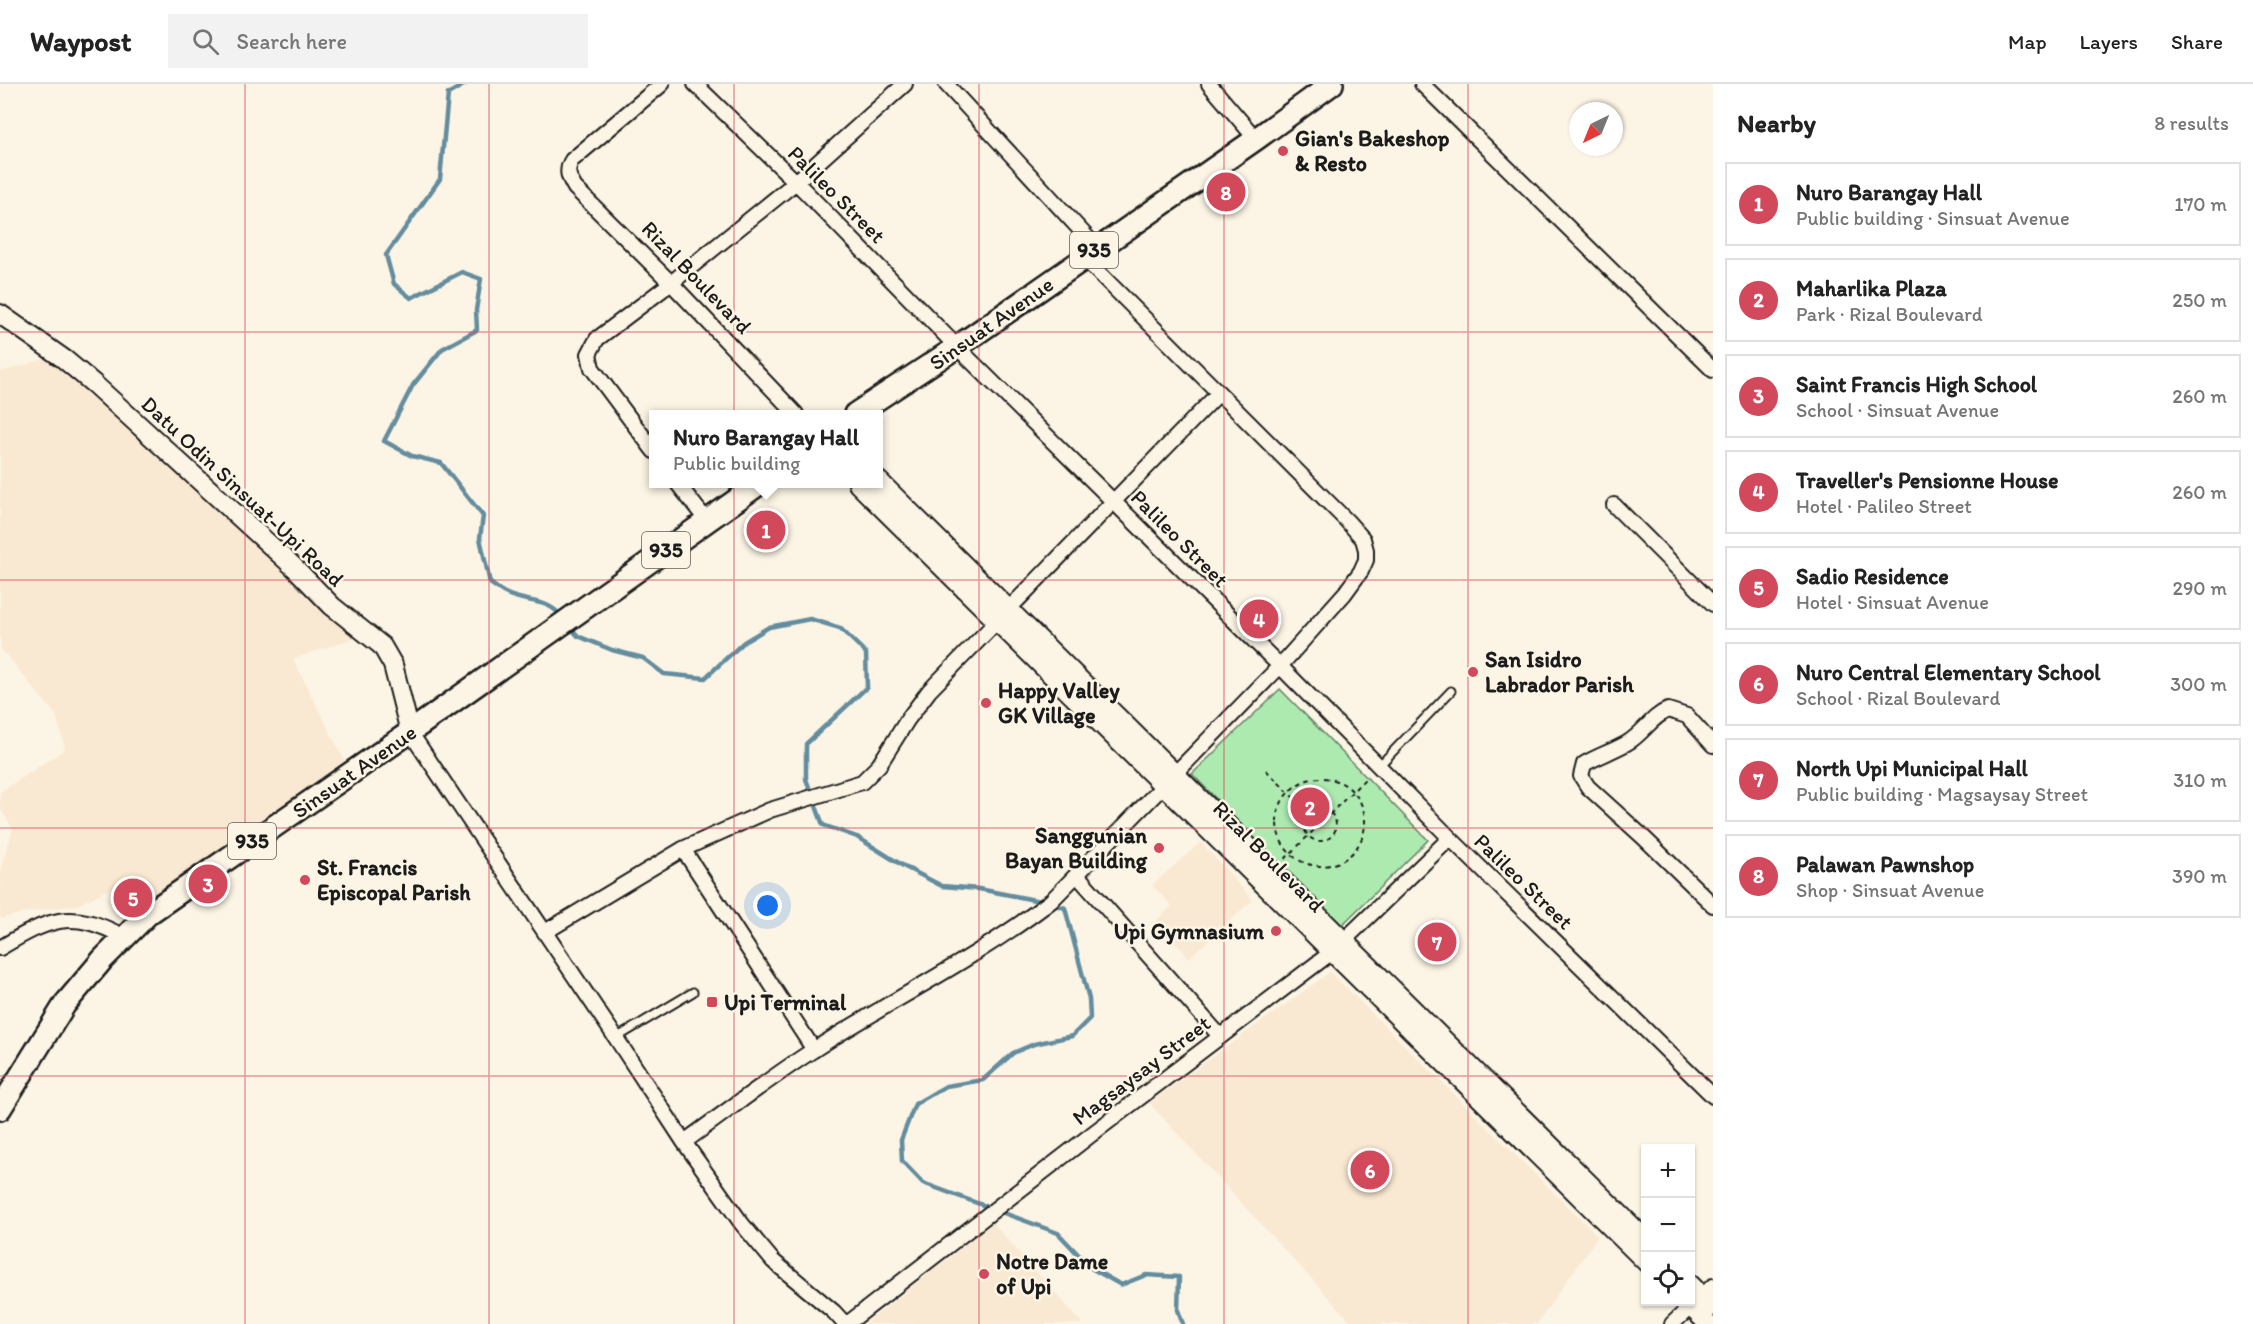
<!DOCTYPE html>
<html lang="en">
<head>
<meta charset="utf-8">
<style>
	:root { --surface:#fff; --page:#f2f2f2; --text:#222; --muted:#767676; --line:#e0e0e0; --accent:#d1495b }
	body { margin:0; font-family:Itim,sans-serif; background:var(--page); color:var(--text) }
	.controls { position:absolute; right:18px; bottom:18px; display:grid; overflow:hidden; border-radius:0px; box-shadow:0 2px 4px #0004 }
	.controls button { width:54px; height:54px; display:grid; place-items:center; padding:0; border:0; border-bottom:2px solid var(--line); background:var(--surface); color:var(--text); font:30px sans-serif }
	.compass { position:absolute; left:1569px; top:18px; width:54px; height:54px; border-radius:50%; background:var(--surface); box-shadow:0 2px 4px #0004; rotate:223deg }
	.you { position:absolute; left:768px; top:822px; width:21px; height:21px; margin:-15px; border:4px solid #fff; border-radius:50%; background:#1a73e8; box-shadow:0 0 0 9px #1a73e833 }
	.badge { display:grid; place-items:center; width:39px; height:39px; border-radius:50%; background:var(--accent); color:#fff; font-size:20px; font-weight:700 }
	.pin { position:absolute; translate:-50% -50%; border:3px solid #fff; box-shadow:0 2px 6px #0006 }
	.popup { position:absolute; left:649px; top:326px; width:234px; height:78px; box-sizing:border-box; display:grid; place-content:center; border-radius:0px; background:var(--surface); filter:drop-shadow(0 2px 4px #0005); font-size:20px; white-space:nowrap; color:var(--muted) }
	.popup b { font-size:22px; color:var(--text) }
	.popup::after { content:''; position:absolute; left:50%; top:100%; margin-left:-12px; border:12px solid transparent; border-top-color:var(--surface) }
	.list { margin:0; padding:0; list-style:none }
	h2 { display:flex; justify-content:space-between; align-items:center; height:78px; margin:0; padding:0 24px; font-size:26px }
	h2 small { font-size:20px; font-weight:400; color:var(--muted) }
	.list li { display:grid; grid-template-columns:39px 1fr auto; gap:18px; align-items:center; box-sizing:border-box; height:84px; margin:0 12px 12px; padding:0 12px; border:2px solid var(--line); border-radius:0px }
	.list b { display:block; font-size:22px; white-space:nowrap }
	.list p { margin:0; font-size:20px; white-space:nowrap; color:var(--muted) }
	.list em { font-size:20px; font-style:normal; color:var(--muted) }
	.icon { flex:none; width:33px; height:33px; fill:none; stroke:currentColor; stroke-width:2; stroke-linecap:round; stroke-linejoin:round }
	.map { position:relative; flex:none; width:1713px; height:1240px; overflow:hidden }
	header { display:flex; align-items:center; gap:36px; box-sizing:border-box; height:84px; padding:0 30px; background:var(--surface); border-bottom:2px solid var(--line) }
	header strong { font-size:28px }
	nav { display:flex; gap:33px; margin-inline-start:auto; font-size:21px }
	.search { width:420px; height:54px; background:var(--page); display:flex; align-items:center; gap:15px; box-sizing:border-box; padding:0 21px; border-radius:0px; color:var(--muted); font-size:22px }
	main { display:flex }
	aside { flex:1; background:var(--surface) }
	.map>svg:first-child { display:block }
</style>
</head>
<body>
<header>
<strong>Waypost</strong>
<div class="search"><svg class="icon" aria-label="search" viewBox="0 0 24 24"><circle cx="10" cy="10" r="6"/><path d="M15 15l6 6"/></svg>Search here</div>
<nav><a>Map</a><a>Layers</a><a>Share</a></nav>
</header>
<main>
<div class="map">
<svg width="1713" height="1240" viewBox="0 0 1713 1240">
	<rect width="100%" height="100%" fill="#fcf5e5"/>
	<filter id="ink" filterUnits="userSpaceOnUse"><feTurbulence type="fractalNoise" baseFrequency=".0167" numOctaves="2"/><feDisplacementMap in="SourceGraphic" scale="12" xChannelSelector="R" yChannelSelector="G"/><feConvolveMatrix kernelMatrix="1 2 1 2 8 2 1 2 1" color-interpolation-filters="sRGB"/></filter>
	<g filter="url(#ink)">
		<path fill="#fae9d2" d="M48,274L218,422L317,520L355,554L293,575L348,683L151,820L129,795L78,821L27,828L0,835V786L13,745L0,724V708L65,665L56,631L1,565L0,554V288Z
			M1201,758L1253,816L1189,874L1156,837L1172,822L1152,801Z
			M1330,888L1598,1152L1537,1240H1353L1149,1019Z
			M993,1139L1083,1240H865Z"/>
		<path fill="#adeab0" stroke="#648366" stroke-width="1.5" d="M1280,605L1428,756L1341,842L1192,690Z"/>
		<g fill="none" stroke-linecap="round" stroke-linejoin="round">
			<path stroke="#638c9e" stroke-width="4.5" d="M465,0L448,10L440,95L386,171L394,200L411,214L462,188L481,195L476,226L477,246L442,265L413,301L384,357L412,372L441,379L483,432L480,454L490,499C495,502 501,508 507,510C525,519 547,514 561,532
				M568,541L578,552L612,566L643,574L664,590L705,594L744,558L769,543L810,535L840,544L866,569L867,603L806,660V695L823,741L857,753L905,783L942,802L979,805L1045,818
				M1053,820L1065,824L1089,915L1090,934L1072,952L1034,960L1013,969L983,996L946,1002L915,1020L901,1056L902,1077L923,1099L1058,1149L1091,1184L1121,1201L1146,1191L1179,1193L1178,1226L1183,1240"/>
			<defs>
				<path id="lane" d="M1379,682L1451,607
					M616,954L693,908"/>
				<path id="street" d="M662,0L572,76C565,87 569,94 575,104L671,199L796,330
					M695,0L796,98L957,263L1280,582L1450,754L1713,1012
					M946,0L1097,164
					M1209,0L1256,55
					M1422,0L1713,286
					M654,367L592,284L589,270L597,255L671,199L796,98L905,0
					M678,400L707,437
					M1614,421L1713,520
					M410,648L616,954L684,1058L742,1140L773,1177L834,1228L845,1240
					M1713,661L1687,632L1668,626C1652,632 1643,650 1627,659C1613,667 1598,672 1584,680L1581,692L1588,703L1642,752L1713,821
					M683,765L814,966
					M1077,791L1220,952
					M545,848L683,765L770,726L862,698L879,681L908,635L929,607L1219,309
					M0,864C49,835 71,824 124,853
					M684,1058C727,1027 770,994 815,965C893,915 977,874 1051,817L1280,582L1345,509L1361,487L1366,476V466L1363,455L1347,437L1084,174
					M847,1240L1092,1050L1332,868L1450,754
					M1672,1240L1713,1202"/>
				<path id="secondary" d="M0,230L64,275L94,300L295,484L332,522L382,562L393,581L410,648
					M879,397L1646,1156
					M858,400L1646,1178
					M1690,1200L1713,1223
					M1686,1218L1708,1240"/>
				<path id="primary" d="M855,330L957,263L1256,55L1332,0
					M0,1025L65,920L103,875L148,830L410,648L759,400"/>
			</defs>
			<use href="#lane" stroke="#1c1c1c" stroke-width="11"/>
			<use href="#street" stroke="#1c1c1c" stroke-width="18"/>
			<use href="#secondary" stroke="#1c1c1c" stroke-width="22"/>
			<use href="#primary" stroke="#1c1c1c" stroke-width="26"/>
			<path stroke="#1c1c1c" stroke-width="2" stroke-dasharray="4.5 4.5" stroke-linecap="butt" d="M1266,686L1309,729
				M1277 738a44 44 0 1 1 88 0a44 44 0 1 1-88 0Z
				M1304 741a16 16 0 1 1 32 0a16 16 0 1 1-32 0Z
				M1285,775L1368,692"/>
			<use href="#lane" stroke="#fcf5e5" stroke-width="7"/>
			<use href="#street" stroke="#fcf5e5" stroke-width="14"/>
			<use href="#secondary" stroke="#fcf5e5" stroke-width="18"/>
			<use href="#primary" stroke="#fcf5e5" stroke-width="21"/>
		</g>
	</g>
	<path fill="none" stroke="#d1495b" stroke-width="1.5" stroke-opacity="0.55" d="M245,0V1240M489,0V1240M734,0V1240M979,0V1240M1224,0V1240M1468,0V1240M0,248H1713M0,496H1713M0,744H1713M0,992H1713"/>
	<g fill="#d1495b" stroke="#fcf5e5" stroke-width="2">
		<circle cx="1283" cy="67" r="6"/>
		<circle cx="1473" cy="588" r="6"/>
		<circle cx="986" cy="619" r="6"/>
		<circle cx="1159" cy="764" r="6"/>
		<circle cx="305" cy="796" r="6"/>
		<circle cx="1276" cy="847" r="6"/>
		<rect x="706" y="912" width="12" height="12" rx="3"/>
		<circle cx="984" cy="1190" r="6"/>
	</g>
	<g text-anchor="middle" stroke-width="5" stroke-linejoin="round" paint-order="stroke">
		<g fill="#fcf5e5" stroke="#5f5d58" stroke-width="1.5">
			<rect x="1070" y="148" width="48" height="36" rx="4.5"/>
			<rect x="642" y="448" width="48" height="36" rx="4.5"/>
			<rect x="228" y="739" width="48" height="36" rx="4.5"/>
		</g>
		<g font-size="21" font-weight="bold" fill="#1c1c1c">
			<text x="1094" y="173">935</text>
			<text x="666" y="473">935</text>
			<text x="252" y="764">935</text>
		</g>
		<g font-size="22" font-weight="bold" fill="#1c1c1c" stroke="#fcf5e5" text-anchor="start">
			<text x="1295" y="62">Gian's Bakeshop<tspan x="1295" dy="25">&amp; Resto</tspan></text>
			<text x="1485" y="583">San Isidro<tspan x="1485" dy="25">Labrador Parish</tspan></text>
			<text x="998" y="614">Happy Valley<tspan x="998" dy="25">GK Village</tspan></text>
			<text x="1147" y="759" text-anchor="end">Sanggunian<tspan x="1147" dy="25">Bayan Building</tspan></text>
			<text x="317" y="791">St. Francis<tspan x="317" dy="25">Episcopal Parish</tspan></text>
			<text x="1264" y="855" text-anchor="end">Upi Gymnasium</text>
			<text x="724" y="926">Upi Terminal</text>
			<text x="996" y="1185">Notre Dame<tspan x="996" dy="25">of Upi</tspan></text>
		</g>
		<g font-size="22" fill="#1c1c1c" stroke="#fcf5e5">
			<text transform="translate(837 110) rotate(45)" y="8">Palileo Street</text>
			<text transform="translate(697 193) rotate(46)" y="8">Rizal Boulevard</text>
			<text transform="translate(991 239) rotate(-35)" y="8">Sinsuat Avenue</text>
			<text transform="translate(243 407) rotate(43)" y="8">Datu Odin Sinsuat-Upi Road</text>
			<text transform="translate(1180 454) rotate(45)" y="8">Palileo Street</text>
			<text transform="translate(354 687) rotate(-35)" y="8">Sinsuat Avenue</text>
			<text transform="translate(1269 772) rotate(45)" y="8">Rizal Boulevard</text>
			<text transform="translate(1524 797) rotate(44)" y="8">Palileo Street</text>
			<text transform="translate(1141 986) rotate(-37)" y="8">Magsaysay Street</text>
		</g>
	</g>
</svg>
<div class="controls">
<button>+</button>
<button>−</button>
<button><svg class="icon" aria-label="locate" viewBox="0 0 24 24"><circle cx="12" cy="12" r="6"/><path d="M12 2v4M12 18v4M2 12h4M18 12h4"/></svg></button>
</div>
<svg class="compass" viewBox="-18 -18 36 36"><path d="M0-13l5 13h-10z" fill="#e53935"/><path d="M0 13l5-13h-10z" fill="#767676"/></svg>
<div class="you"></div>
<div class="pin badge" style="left:766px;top:446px">1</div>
<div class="popup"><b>Nuro Barangay Hall</b>Public building</div>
<div class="pin badge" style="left:1310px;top:723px">2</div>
<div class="pin badge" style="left:208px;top:800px">3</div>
<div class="pin badge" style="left:1259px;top:535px">4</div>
<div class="pin badge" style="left:133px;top:814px">5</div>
<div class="pin badge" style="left:1370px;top:1086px">6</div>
<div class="pin badge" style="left:1437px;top:858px">7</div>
<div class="pin badge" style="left:1226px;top:108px">8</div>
</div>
<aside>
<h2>Nearby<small>8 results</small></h2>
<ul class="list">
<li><span class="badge">1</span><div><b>Nuro Barangay Hall</b><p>Public building · Sinsuat Avenue</p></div><em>170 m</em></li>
<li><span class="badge">2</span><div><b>Maharlika Plaza</b><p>Park · Rizal Boulevard</p></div><em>250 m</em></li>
<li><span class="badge">3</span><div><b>Saint Francis High School</b><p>School · Sinsuat Avenue</p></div><em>260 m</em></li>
<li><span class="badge">4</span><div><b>Traveller's Pensionne House</b><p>Hotel · Palileo Street</p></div><em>260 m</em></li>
<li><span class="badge">5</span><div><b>Sadio Residence</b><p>Hotel · Sinsuat Avenue</p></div><em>290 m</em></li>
<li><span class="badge">6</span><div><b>Nuro Central Elementary School</b><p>School · Rizal Boulevard</p></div><em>300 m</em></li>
<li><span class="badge">7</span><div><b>North Upi Municipal Hall</b><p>Public building · Magsaysay Street</p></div><em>310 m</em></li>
<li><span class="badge">8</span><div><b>Palawan Pawnshop</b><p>Shop · Sinsuat Avenue</p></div><em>390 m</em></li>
</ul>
</aside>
</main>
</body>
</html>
